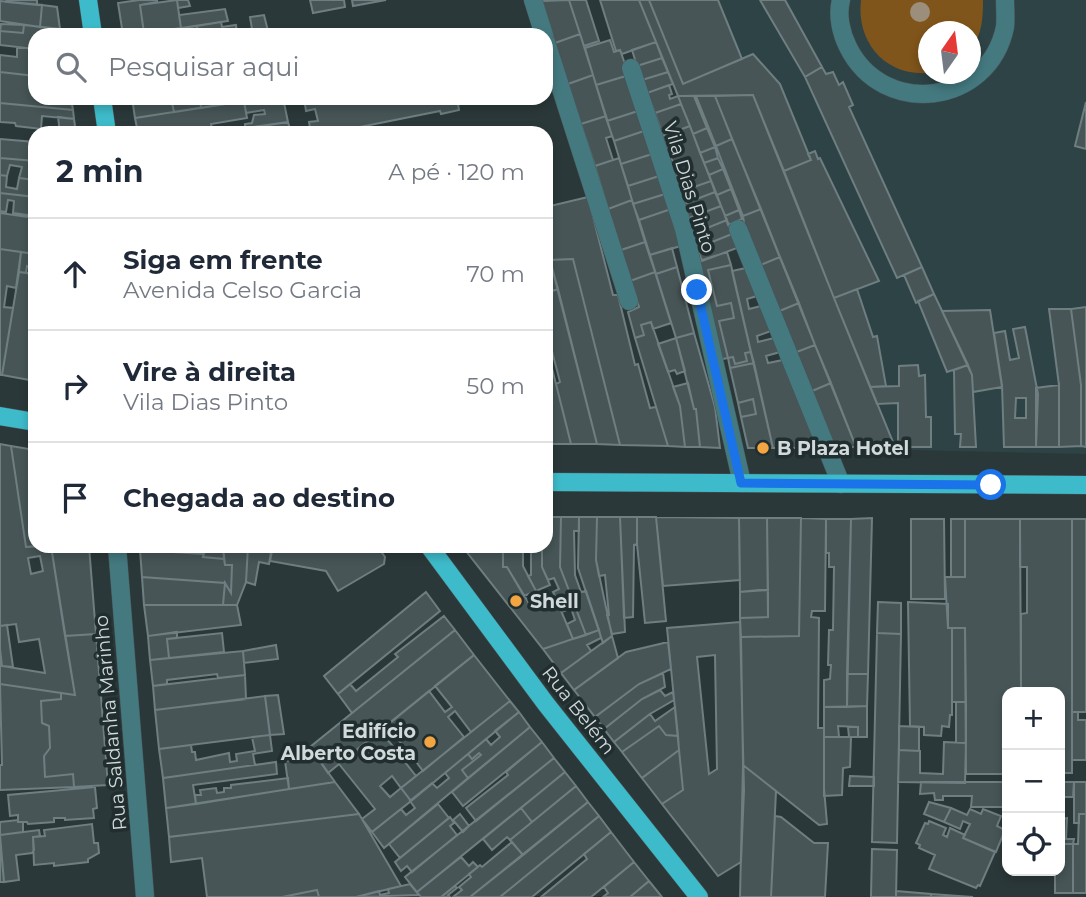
<!DOCTYPE html>
<html lang="pt">
<head>
<meta charset="utf-8">
<style>
	:root { --surface:#fff; --page:#f6f6f7; --text:#1f2937; --muted:#747a83; --line:#e0e1e3 }
	body { margin:0; font-family:Montserrat,sans-serif; background:var(--page); color:var(--text) }
	.controls { position:absolute; right:21px; bottom:21px; display:grid; overflow:hidden; border-radius:14px; box-shadow:0 4px 10px #0003 }
	.controls button { width:63px; height:63px; display:grid; place-items:center; padding:0; border:0; border-bottom:2px solid var(--line); background:var(--surface); color:var(--text); font:35px sans-serif }
	.compass { position:absolute; left:918px; top:21px; width:63px; height:63px; border-radius:50%; background:var(--surface); box-shadow:0 4px 10px #0003; rotate:14deg }
	.stop { position:absolute; width:21px; height:21px; margin:-16px; border:5px solid #1a73e8; border-radius:50%; background:#fff }
	.stop.end { background:#1a73e8; border-color:#fff; box-shadow:0 2px 7px #0008 }
	.list { margin:0; padding:0; list-style:none }
	h2 { display:flex; justify-content:space-between; align-items:center; height:91px; margin:0; padding:0 28px; font-size:30px }
	h2 small { font-size:23px; font-weight:400; color:var(--muted) }
	.list li { display:grid; grid-template-columns:46px 1fr auto; gap:21px; align-items:center; box-sizing:border-box; height:112px; padding:0 28px; border-top:2px solid var(--line) }
	.list b { display:block; font-size:26px; white-space:nowrap }
	.list p { margin:0; font-size:23px; white-space:nowrap; color:var(--muted) }
	.list em { font-size:23px; font-style:normal; color:var(--muted) }
	.icon { flex:none; width:38px; height:38px; fill:none; stroke:currentColor; stroke-width:2; stroke-linecap:round; stroke-linejoin:round }
	.map { position:relative; flex:none; width:1086px; height:897px; overflow:hidden }
	.search { position:absolute; background:var(--surface); box-shadow:0 4px 10px #0003; left:28px; top:28px; width:525px; height:77px; display:flex; align-items:center; gap:18px; box-sizing:border-box; padding:0 24px; border-radius:21px; color:var(--muted); font-size:26px }
	.panel { position:absolute; background:var(--surface); box-shadow:0 4px 10px #0003; left:28px; top:126px; width:525px; height:427px; border-radius:21px }
	.map>svg:first-child { display:block }
</style>
</head>
<body>
<div class="map">
<svg width="1086" height="897" viewBox="0 0 1086 897">
	<rect width="100%" height="100%" fill="#2b3839"/>
	<path fill="#2e4346" fill-rule="evenodd" d="M650,0H1086V454L826,448ZM928,32H970V74H928Z"/>
	<path fill="#80551b" d="M861,0H983C983,19 982,34 971,49L970,32H928V73C885,76 856,42 861,0Z"/>
	<path fill="#475557" stroke="#6f7e80" stroke-width="2" fill-rule="evenodd" d="M7,0H37V5L6,2Z
		M139,0H157V2L140,5L144,33L123,35L118,3Z
		M177,0L181,28L144,33L140,5Z
		M177,0H188L190,6L178,8Z
		M310,0H344L345,7L313,13Z
		M352,0H386L353,6Z
		M569,0L580,34L555,43L542,1Z
		M569,0H586L599,41L584,46Z
		M600,0H639L656,42L622,54L620,50L616,51Z
		M639,0H649L683,84L753,54L780,84L811,160L784,171L753,95L678,96Z
		M649,0H718L742,59L683,84Z
		M760,0H785L822,67L805,77Z
		M0,1L42,5L40,27L0,21Z
		M42,5L57,7L60,29L40,27Z
		M225,9L228,21L181,28L179,15Z
		M264,15L269,35H253L250,17Z
		M221,22L222,27L236,25L237,35H198L197,26Z
		M1,24L24,25L23,33L0,31Z
		M24,25L60,29L61,35H35V49L0,45V31L23,33Z
		M197,26L198,35H142L141,34Z
		M580,34L593,75L568,84L555,43Z
		M610,40L614,52L620,50L629,75L596,85L585,48Z
		M656,42L662,58L637,66L632,50Z
		M17,47L35,49V76L0,72V55L17,57Z
		M662,58L668,72L642,80L637,66Z
		M822,67L826,74L833,72L839,85L843,82L853,105L849,107L922,267L897,278L805,77Z
		M0,72L35,76V98H71L73,110L0,103Z
		M668,72L673,84L647,93L642,80Z
		M593,75L606,116L581,124L568,84Z
		M626,76L638,111L607,121L596,85Z
		M669,85L672,94L669,95L670,99L678,96L681,104L655,113L647,93Z
		M753,95L834,298L895,447H856L715,96Z
		M678,96H694L707,128L693,134Z
		M696,96H715L732,139L716,146Z
		M132,98H171L174,112L135,118Z
		M171,98H200L201,108L174,112Z
		M200,98H262L201,108Z
		M262,98H283L288,122L245,128V124L252,123L254,115L265,114L264,110L246,113L244,101Z
		M304,98H457L459,110L441,114L440,111L330,133H311L309,122L318,121L315,109L306,111Z
		M244,101L247,118L211,124L213,133H185L184,129L173,131V133H138L135,118Z
		M1086,102V149L1075,146Z
		M0,103L73,110L74,119L42,116L41,129L16,126L15,123L0,122Z
		M681,104L690,126L663,136L655,113Z
		M638,111L644,131L614,141L607,121Z
		M606,116L612,136L606,138L613,160L595,166L581,124Z
		M58,117L74,119L76,133H60Z
		M288,122L291,133H258L257,127Z
		M690,126L711,181L677,193L674,186L680,183L676,173L688,169L685,161L674,165L663,136Z
		M707,128L715,147L700,153L693,134Z
		M239,129V133H214Z
		M644,131L652,154L621,164L614,141Z
		M0,139L35,142V161L0,158Z
		M732,139L761,209L743,216L716,146Z
		M715,147L718,158L704,163L700,153Z
		M815,151L818,159L820,158L879,281L834,298L784,171L811,160L808,154Z
		M652,154L659,176L628,186L621,164Z
		M0,158L35,161V180L19,178L22,167L10,165L7,176L0,175Z
		M619,158L632,200L608,209L595,166Z
		M718,158L723,169L709,175L704,163Z
		M723,169L731,189L717,195L709,175Z
		M0,175L7,176L6,187L17,189L19,178L35,180V197L0,193Z
		M659,176L665,194L633,204L628,186Z
		M711,181L715,192L681,205L677,193Z
		M731,189L739,210L725,216L717,195Z
		M715,192L721,206L686,219L681,205Z
		M0,193L35,197V216L13,213L14,201L8,200L6,212L0,211Z
		M665,194L671,209L639,220L633,204Z
		M588,197L613,295H618L635,365L638,364L650,408L656,407L668,446L620,445L573,259L546,260V207Z
		M632,200L645,242L621,250L608,209Z
		M721,206L727,220L692,234L686,219Z
		M671,209L684,245L650,255L639,220Z
		M761,209L780,257L758,266L745,230L743,216Z
		M739,210L742,219L728,225L725,216Z
		M0,213L35,218V254L0,249Z
		M727,220L732,234L697,248L692,234Z
		M732,234L737,248L702,261L697,248Z
		M645,242L655,272L630,281L621,250Z
		M672,248L677,267L656,274L650,255Z
		M0,249L21,252L16,288L7,286L4,307L13,308L2,375H0Z
		M21,252L35,254V268L27,266L26,273L19,272Z
		M727,252L731,265L708,270L717,306L731,303L734,318L719,321L728,358L718,360L696,262Z
		M780,257L799,303L777,312L758,266Z
		M573,259L620,445L597,444L550,260Z
		M546,260H550L558,289L546,293Z
		M731,265L751,352L745,353L747,361L735,364L733,357L728,358L719,321L734,318L731,303L717,306L708,270Z
		M677,267L694,333L676,338L656,274Z
		M922,267L934,294L916,303L904,275Z
		M746,268L757,296L747,299L749,309L761,306L771,331L757,336L758,342L774,338L780,352L766,356L768,363L783,360L818,448H773L732,271Z
		M19,272L35,274V381L2,375Z
		M655,272L671,323L653,329L651,322L641,325L644,335L635,338L628,312L639,307L630,281Z
		M558,289L597,444H571L556,384L560,382L546,328V293Z
		M857,289L873,337L877,336L886,386L870,387L834,298Z
		M934,294L968,365L947,372L918,301Z
		M799,303L815,345L794,353L777,312Z
		M1086,307V447L1081,446V385L1071,309Z
		M1049,309H1071L1081,385V446L1059,447V385Z
		M990,310L1002,387L973,392L972,375L942,311Z
		M651,322L680,406L685,447L668,446L635,338L644,335L641,325Z
		M1025,327L1038,394L1036,447H1004L1002,385L994,333L1005,331L1010,360L1019,358L1013,329ZM1016,398H1026V418H1015Z
		M694,333L715,407L720,448L700,447L696,409H694L676,338Z
		M676,338L685,371L677,374L675,370L668,372L658,344Z
		M546,345L556,384L571,444H546Z
		M815,345L831,383L812,391L794,353Z
		M751,352L754,363L730,368L728,358L733,357L735,364L747,361L745,353Z
		M754,363L773,448H748L741,417L756,414L753,399L738,403L730,368Z
		M918,365L919,376L925,375L926,417H931V447H898V403L877,404L870,387L899,386V366Z
		M968,365L972,375L976,447H960L961,434H955L954,370Z
		M688,383L694,409H696L700,447H685L680,406L673,387Z
		M831,383L856,447H834L812,391Z
		M1059,385V447H1036V388Z
		M753,399L756,414L741,417L738,403Z
		M0,444L11,446L26,547L51,546L75,695L0,684V649L2,666L45,673L39,639L19,642L16,624L0,626ZM40,556L43,571L31,574L28,558Z
		M11,446L35,450L36,546L26,547Z
		M546,517H561L560,567L586,635L573,639L567,624L575,620L571,608L562,612L553,592L559,589L554,578L548,580L542,567V546H546Z
		M561,517H579V531H574L575,575L581,592L586,591L599,630L586,635L560,567Z
		M579,517H597L596,560L612,636L603,643L578,568Z
		M597,517H620L625,632L612,634L607,615H609L605,575L599,576L596,560Z
		M620,517H637V544L634,545L633,617L624,618Z
		M637,517H656L666,621L645,623L637,544Z
		M656,517L739,518L740,580L663,586Z
		M739,518H767L768,590L740,592Z
		M767,518H801L799,636L741,637L740,618L768,617Z
		M801,518L826,519L825,611H812L811,617L819,618L818,728H824V788L827,824L819,825L743,765L741,637L799,636Z
		M872,518L868,674H847L851,519Z
		M826,519H851L847,707H824V680L830,679L831,665H828L829,630H833L834,567H829V553H826Z
		M911,519H944L945,599H911Z
		M951,519H965V577H951Z
		M965,519H1020L1021,692H1007V774H966L965,628H948L945,577H965Z
		M1020,519H1072V773H1060V692H1021V614L1027,613V567H1020Z
		M1072,519H1086V712H1072Z
		M51,546H89L96,634L65,636Z
		M204,546H223L224,559L203,557Z
		M223,546H248L246,582L237,605H223L225,583L231,593L232,565H225Z
		M248,546H272L269,564L259,562L255,585L246,582Z
		M273,546H377L385,557L384,564L338,591L326,571L270,561Z
		M462,546H503V567H507L530,605L554,594L573,639L543,649Z
		M503,546H523V566L536,591L524,596L507,567H503Z
		M523,546H542V567L550,585L536,591L528,576L531,575V552L523,551Z
		M140,550L204,554L203,557L224,559L225,565H232L231,593L225,583L142,577Z
		M142,577L225,583L223,605H144Z
		M759,590H768V617L740,618V592Z
		M426,592L440,611L338,694L324,676Z
		M878,602L901,603V634L877,633Z
		M908,602L948,604V628H952V715H950L949,727L942,726L941,736L924,735V727L910,726Z
		M144,605H237L241,625L148,636Z
		M444,616L455,630L352,713L338,694L350,684L356,691L398,657L395,654Z
		M740,622L744,790L741,862L718,876L662,804L683,790L667,628ZM715,655L717,769L709,774L697,657Z
		M7,625L13,667L2,666L0,649V626Z
		M952,628H965L966,702H952Z
		M455,630L474,655L328,773L310,747Z
		M599,630L601,638L587,645L591,651L561,673L543,649Z
		M177,632V638L167,639L169,658L150,660L148,636Z
		M222,633L224,652L169,658L167,639Z
		M877,633L901,634L897,843L872,842Z
		M96,634L108,785L74,787L73,774L45,777L44,756L50,748L49,726L42,723L41,701L61,699V693L75,695L65,636Z
		M612,636L618,658L574,690L561,673Z
		M668,642L671,669L639,684L595,717L574,690L626,652Z
		M276,645L278,659L244,663L243,651Z
		M243,651L245,675L218,678L217,674L167,680V684L153,686L150,660Z
		M474,655L510,701L471,732L455,711L448,717L464,737L423,771L408,751L401,757L416,776L401,788L392,776L380,786L390,797L401,788L411,801L372,832L362,819L375,809L339,764L380,731L397,751L403,746L387,725L429,691L445,712L452,707L435,686Z
		M663,673L665,687L642,699L604,729L595,717L639,684Z
		M847,674H868L867,706L847,707Z
		M245,675L246,699L155,710L153,686Z
		M0,684L61,693V699L41,701L42,723L49,726L50,748L44,756L45,777L73,774L74,787L0,790V765H2Z
		M660,690L665,696L673,692L674,700L650,714L614,742L604,729L642,699Z
		M278,695L284,734L270,735L265,696Z
		M265,696L270,735L159,749L155,710Z
		M510,701L519,712L411,801L401,788Z
		M956,702H966V743H956Z
		M867,706V737H858V727L838,726L839,737H824V707Z
		M675,707L678,736L666,735L659,726L622,752L614,742L650,714L655,721Z
		M519,712L530,727L468,778L462,770L481,755L479,753L472,759L468,754L486,739L491,745L500,737L495,731Z
		M1072,712H1078V720H1086V760H1072Z
		M659,726L666,735L678,736L679,750L642,778L622,752Z
		M899,726L919,727V751L899,750Z
		M530,727L542,742L463,806L452,792Z
		M848,727H858V737H851L850,767L843,768L842,795L824,796V737H849Z
		M270,735L272,751L253,754L255,765L163,778L159,749L191,745L192,752H195L196,760L229,753L230,762L237,761L236,754L255,751L252,737Z
		M542,742L554,758L476,821L466,808L508,775L506,772Z
		M944,742L966,743L965,783L898,782L899,750L920,751V773L943,774Z
		M679,750L683,790L662,804L642,778Z
		M479,753L481,755L462,770L468,778L384,848L372,832L401,809L406,815L415,808L410,801L432,783L437,788L449,778L445,773L468,754L472,759Z
		M317,757L335,782L289,789L285,761Z
		M554,758L565,772L417,892L405,877Z
		M276,762L277,774L193,785L196,804L166,808L163,778Z
		M743,765L776,791L771,897H740Z
		M565,772L576,786L532,822L521,808Z
		M850,776L874,777V786H849Z
		M288,778L289,789L196,804L195,795H201L200,790L216,788L217,793L224,792V788H231V785Z
		M335,782L359,814L169,837L166,808Z
		M921,782H1004L1006,807H971L972,796H943V800H935L934,793L920,794Z
		M1004,782H1007V806H1006Z
		M1060,782H1074L1073,797H1063V819L1067,818L1066,839H1074L1073,844H1060Z
		M1074,782H1086V814H1079V823H1074Z
		M576,786L588,802L523,855L510,840Z
		M95,787L97,808L93,809L94,818L65,820V818H54V822L28,824L27,822H18V815L10,816L8,795Z
		M588,802L599,816L500,897H470Z
		M929,802L951,808L944,822L924,814Z
		M438,804L449,818L400,858L389,844Z
		M521,808L532,822L510,840L507,837L492,850L483,839Z
		M951,808L967,815L970,809L981,814L983,809L1001,816L997,826L1005,830L996,852L963,838L970,824L963,821L960,829L944,822Z
		M359,814L401,886L356,897H319L317,890L282,897H207L202,858L171,862L169,837Z
		M460,814L469,826L463,832L453,820Z
		M1079,814H1086V893H1073V844H1078Z
		M599,816L611,832L532,897H500Z
		M775,816L781,817L814,843H828L825,897H771Z
		M450,817L454,823L450,826L457,835L412,872L407,866L401,871L395,862Z
		M18,820V822H23V832L0,835V822Z
		M929,821L946,828L943,835L947,837L950,828L965,835L963,838L995,852L980,886L978,885L976,888L929,869L935,855L919,848L920,845L916,843L925,823L928,824Z
		M92,824L94,843H98L99,853L88,859V862L54,866V863L34,865L33,837L45,836L44,830Z
		M39,830L40,836L33,837L34,850L32,853L16,855L19,880L4,882L0,835Z
		M611,832L634,862L591,897H541L587,859L584,854Z
		M0,839L4,882H0Z
		M512,842L523,855L470,897H453L462,890L459,887L471,877L469,874L480,865L482,867Z
		M1060,844H1073V893H1055V871H1060Z
		M872,849L897,850L896,897H871Z
		M461,857L469,866L473,862L478,867L441,897H421L417,892Z
		M634,862L649,881L630,897H603L608,893L604,887Z
		M649,881L662,897H630Z
		M410,884L419,895L356,897L379,891L380,895L389,893L388,889Z
		M455,886L457,888L448,895L450,897H441Z
		M317,890L319,897H282Z
		M896,891L931,894V897H896Z
		M931,894L973,897H931Z"/>
	<g fill="none" stroke-linecap="round" stroke-linejoin="round">
		<defs>
			<path id="minor" d="M533,0L544,35
				M841,0C837,15 841,33 848,47C883,118 989,106 1005,27C1006,19 1005,9 1005,0
				M546,42L629,301
				M631,68L684,229L742,483
				M738,229L841,484
				M117,546L145,897"/>
			<path id="major" d="M88,0L93,35
				M102,98L107,133
				M0,416L35,422
				M546,482L1086,485
				M429,546L546,704L699,897"/>
		</defs>
		<use href="#minor" stroke="#495556" stroke-width="19"/>
		<use href="#major" stroke="#495556" stroke-width="19"/>
		<use href="#minor" stroke="#447980" stroke-width="18"/>
		<use href="#major" stroke="#3ebbca" stroke-width="18"/>
	</g>
	<circle fill="#9b8e7a" cx="920" cy="12" r="10"/>
	<g fill="none" stroke-linecap="round" stroke-linejoin="round">
		<path stroke="#1a73e8" stroke-width="9" d="M697,290L741,483L991,485"/>
	</g>
	<g fill="#f2a541" stroke="#212e2f" stroke-width="2.5">
		<circle cx="763" cy="448" r="7"/>
		<circle cx="516" cy="601" r="7"/>
		<circle cx="430" cy="742" r="7"/>
	</g>
	<g text-anchor="middle" stroke-width="7" stroke-linejoin="round" paint-order="stroke">
		<g font-size="19" fill="#d1d9da" stroke="#212e2f">
			<text transform="translate(690 187) rotate(73)" y="7">Vila Dias Pinto</text>
			<text transform="translate(579 710) rotate(52)" y="7">Rua Belém</text>
			<text transform="translate(110 723) rotate(-95)" y="7">Rua Saldanha Marinho</text>
		</g>
		<g font-size="19" font-weight="bold" fill="#d1d9da" stroke="#212e2f" text-anchor="start">
			<text x="777" y="455">B Plaza Hotel</text>
			<text x="530" y="608">Shell</text>
			<text x="416" y="738" text-anchor="end">Edifício<tspan x="416" dy="22">Alberto Costa</tspan></text>
		</g>
	</g>
</svg>
<div class="controls">
<button>+</button>
<button>−</button>
<button><svg class="icon" aria-label="locate" viewBox="0 0 24 24"><circle cx="12" cy="12" r="6"/><path d="M12 2v4M12 18v4M2 12h4M18 12h4"/></svg></button>
</div>
<svg class="compass" viewBox="-18 -18 36 36"><path d="M0-13l5 13h-10z" fill="#e53935"/><path d="M0 13l5-13h-10z" fill="#747a83"/></svg>
<div class="stop" style="left:991px;top:485px"></div>
<div class="stop end" style="left:697px;top:290px"></div>
<div class="search"><svg class="icon" aria-label="search" viewBox="0 0 24 24"><circle cx="10" cy="10" r="6"/><path d="M15 15l6 6"/></svg>Pesquisar aqui</div>
<section class="panel">
<h2>2 min<small>A pé · 120 m</small></h2>
<ul class="list">
<li><svg class="icon" aria-label="ahead" viewBox="0 0 24 24"><path d="M12 20V5M6 11l6-6 6 6"/></svg><div><b>Siga em frente</b><p>Avenida Celso Garcia</p></div><em>70 m</em></li>
<li><svg class="icon" aria-label="right" viewBox="0 0 24 24"><path d="M7 20v-9h11M14 6l5 5-5 5"/></svg><div><b>Vire à direita</b><p>Vila Dias Pinto</p></div><em>50 m</em></li>
<li><svg class="icon" aria-label="arrive" viewBox="0 0 24 24"><path d="M6 21V4h12l-3 4 3 4H6"/></svg><div><b>Chegada ao destino</b></div></li>
</ul>
</section>
</div>
</body>
</html>
